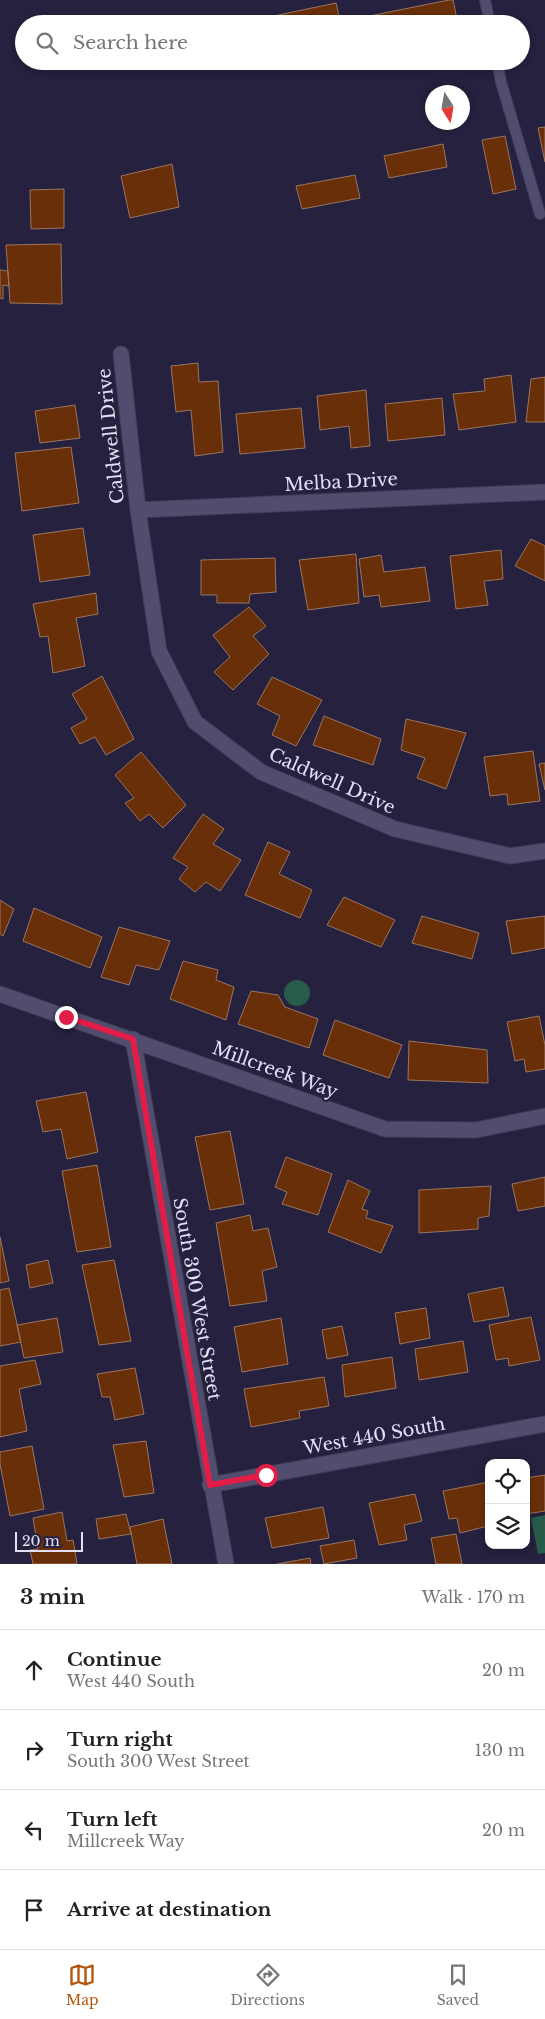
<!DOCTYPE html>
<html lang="en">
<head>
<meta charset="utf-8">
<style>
	:root { --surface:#fff; --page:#f6f6f6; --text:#222; --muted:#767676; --line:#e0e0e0; --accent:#b45309 }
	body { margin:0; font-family:"Libre Baskerville",serif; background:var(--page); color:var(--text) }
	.controls { position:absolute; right:15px; bottom:15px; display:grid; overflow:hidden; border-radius:10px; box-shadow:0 2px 8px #0003 }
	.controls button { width:45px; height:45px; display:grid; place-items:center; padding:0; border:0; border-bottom:1px solid var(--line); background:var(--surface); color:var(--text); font:25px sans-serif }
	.compass { position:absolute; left:425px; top:85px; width:45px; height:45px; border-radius:50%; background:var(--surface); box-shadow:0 2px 8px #0003; rotate:169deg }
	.scale { position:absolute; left:15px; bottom:12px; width:68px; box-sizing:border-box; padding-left:5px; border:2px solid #e1e0f4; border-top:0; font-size:14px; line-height:18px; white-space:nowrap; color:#e1e0f4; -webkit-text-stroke:4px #25213e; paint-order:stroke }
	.stop { position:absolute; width:15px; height:15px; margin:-11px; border:4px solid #e11d48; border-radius:50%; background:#fff }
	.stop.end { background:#e11d48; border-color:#fff; box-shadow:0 1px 5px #0008 }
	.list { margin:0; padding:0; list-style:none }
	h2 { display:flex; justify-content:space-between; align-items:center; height:65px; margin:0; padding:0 20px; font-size:21px }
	h2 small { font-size:16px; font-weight:400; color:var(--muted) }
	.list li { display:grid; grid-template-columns:32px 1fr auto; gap:15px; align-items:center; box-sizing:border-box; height:80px; padding:0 20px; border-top:1px solid var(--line) }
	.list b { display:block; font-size:19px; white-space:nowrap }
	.list p { margin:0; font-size:16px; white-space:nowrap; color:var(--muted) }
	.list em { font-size:16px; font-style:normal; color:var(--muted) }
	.icon { flex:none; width:28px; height:28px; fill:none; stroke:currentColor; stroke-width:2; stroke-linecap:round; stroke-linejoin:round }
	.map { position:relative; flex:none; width:545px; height:1564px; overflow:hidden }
	.search { position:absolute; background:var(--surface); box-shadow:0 2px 8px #0003; left:15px; right:15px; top:15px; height:55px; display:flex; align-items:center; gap:12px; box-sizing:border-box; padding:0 18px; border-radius:28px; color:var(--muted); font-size:19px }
	.sheet { height:385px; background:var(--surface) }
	nav { display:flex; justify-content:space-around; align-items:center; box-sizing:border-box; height:70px; border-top:1px solid var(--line); background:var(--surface); font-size:14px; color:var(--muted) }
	nav a { display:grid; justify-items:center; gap:2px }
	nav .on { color:var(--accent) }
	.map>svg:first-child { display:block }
</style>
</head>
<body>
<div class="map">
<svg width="545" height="1564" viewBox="0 0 545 1564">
	<rect width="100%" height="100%" fill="#25213e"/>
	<path fill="#285c4a" d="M284 993a13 13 0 1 1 26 0a13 13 0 1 1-26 0Z
		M545,1515V1553L538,1554L531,1518Z"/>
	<path fill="#692f08" stroke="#9a7562" d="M449,0H453L458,24H376L374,15Z
		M336,3L341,24H280L278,15Z
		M545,127V162L538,128Z
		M505,136L516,189L493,194L482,140Z
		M443,144L447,167L389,178L384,156Z
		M172,164L179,207L130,218L121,176Z
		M355,175L360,198L302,209L296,186Z
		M64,189V228L31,229L30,190Z
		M61,244L62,304L10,303L6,245Z
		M0,270L8,271L9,286L3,285V299L0,298Z
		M198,363L199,382L218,381L223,452L195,456L191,410L176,412L171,366Z
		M511,375L516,422L459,430L453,394L485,391L484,379Z
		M545,377V422H526L531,379Z
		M366,390L370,446L351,448L349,426L320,430L317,396Z
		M442,398L445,435L388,441L385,404Z
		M75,405L80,438L40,443L35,411Z
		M301,408L305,448L240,454L236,414Z
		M71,447L79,503L22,511L15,453Z
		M83,528L90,575L40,582L33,535Z
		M531,539L545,546V581L515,566Z
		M501,550L503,579L484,581L488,605L456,609L450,556Z
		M356,554L359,603L308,610L299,560Z
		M381,555L384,572L425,567L430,601L381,607L379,595L364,597L359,559Z
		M275,558L276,592L250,594L249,603H217V595H201V560Z
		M96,593L98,614L76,618L85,666L53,673L48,636L40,637L33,604Z
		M249,607L266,626L253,636L269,654L233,690L214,672L230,657L213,635Z
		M102,676L134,739L106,755L95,737L80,744L71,728L87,719L72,694Z
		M272,677L322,700L296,746L272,735L280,716L257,704Z
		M324,716L381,739L373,765L313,745Z
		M406,719L466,733L446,789L417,778L425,758L401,750Z
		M533,751L540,801L508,805L507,794L490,796L484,757Z
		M141,752L186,805L163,828L149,814L140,821L125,803L134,798L115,775Z
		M545,763V790L539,764Z
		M203,814L224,829L213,844L241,860L220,891L206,882L195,892L179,879L188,867L173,858Z
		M268,842L290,852L279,874L312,890L300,918L245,895Z
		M344,897L395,920L381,947L327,925Z
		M0,900L14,909L3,936L0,934Z
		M34,908L102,937L90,968L23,941Z
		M422,916L479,933L472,959L412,943Z
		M545,916V948L512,954L506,921Z
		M119,927L170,941L159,970L136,965L129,985L101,977Z
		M183,961L218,970L216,980L234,987L226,1020L170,999Z
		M251,991L278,995L285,1007L318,1019L309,1048L238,1024Z
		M539,1016L545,1045V1069L526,1072L524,1059L515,1061L507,1022Z
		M335,1020L402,1045L389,1078L323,1055Z
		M409,1041L487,1050L488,1083L408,1080Z
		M86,1092L98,1152L67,1159L61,1129L43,1132L36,1101Z
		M230,1131L244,1204L210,1210L195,1137Z
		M286,1157L332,1174L318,1215L282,1204L287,1192L275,1187Z
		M97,1165L111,1247L77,1252L62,1171Z
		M545,1177V1206L518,1211L512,1184Z
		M348,1180L370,1191L362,1209L368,1211L366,1218L393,1226L381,1253L328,1232Z
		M491,1186L489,1216L478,1218V1229L419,1233V1190Z
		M250,1215L253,1231L268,1228L277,1267L262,1271L267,1301L230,1306L216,1223Z
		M0,1237L9,1281L0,1283Z
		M48,1260L53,1283L30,1288L26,1265Z
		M114,1260L131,1341L99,1345L82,1265Z
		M503,1287L509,1316L474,1322L468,1294Z
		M9,1288L21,1342L0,1346V1290Z
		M426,1308L430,1338L400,1344L395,1313Z
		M531,1317L540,1360L509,1366L508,1358L496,1360L489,1325Z
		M57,1318L63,1352L24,1358L17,1325Z
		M281,1318L288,1364L242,1372L234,1327Z
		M342,1326L348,1355L327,1359L322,1330Z
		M463,1341L468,1372L419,1380L415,1349Z
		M392,1357L396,1388L345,1397L342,1365Z
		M35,1360L41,1384L19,1389L27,1431L0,1437V1366Z
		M135,1368L144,1414L115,1420L110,1397H102L97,1374Z
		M324,1377L329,1406L299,1411L300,1418L251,1427L244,1389Z
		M146,1441L154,1493L124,1497L113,1445Z
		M32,1446L44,1509L10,1516L0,1464V1452Z
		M545,1475V1511L526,1514V1478Z
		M489,1482V1511L485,1512L488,1526L460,1533L457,1518L449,1519L443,1491Z
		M415,1494L422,1521L404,1525L407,1540L379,1545L369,1503Z
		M323,1507L329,1538L272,1548L265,1518Z
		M62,1512L67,1541L73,1540L77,1564H33L30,1550L38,1549L33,1518Z
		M126,1514L131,1534L99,1539L96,1519Z
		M163,1519L172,1564H137L130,1527Z
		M456,1534L462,1564H436L431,1538Z
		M354,1540L357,1558L324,1564L320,1546Z
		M310,1558L311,1564H277Z"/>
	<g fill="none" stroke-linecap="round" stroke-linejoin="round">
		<defs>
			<path id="lane" d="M485,0L490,24
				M497,61L501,82L540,214"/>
			<path id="street" d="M121,354L138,510L159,651L195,722L261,772L395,829L510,856L545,851
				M138,510L545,492
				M0,994L385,1129L476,1130L545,1116
				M133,1039L226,1564
				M210,1485L545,1424"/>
		</defs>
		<use href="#lane" stroke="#413d56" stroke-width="12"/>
		<use href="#street" stroke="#413d56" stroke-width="17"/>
		<use href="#lane" stroke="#514d6e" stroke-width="10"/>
		<use href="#street" stroke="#514d6e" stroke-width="15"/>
	</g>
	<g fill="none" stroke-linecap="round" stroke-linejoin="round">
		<path stroke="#e11d48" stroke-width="6" d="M66,1017L133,1039L210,1485L266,1475"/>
	</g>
	<g text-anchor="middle" stroke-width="4.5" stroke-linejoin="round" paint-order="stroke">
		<g font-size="18" fill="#e1e0f4" stroke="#25213e">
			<text transform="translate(111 436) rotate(-96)" y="6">Caldwell Drive</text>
			<text transform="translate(341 482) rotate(-3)" y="6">Melba Drive</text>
			<text transform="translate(332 781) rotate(24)" y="6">Caldwell Drive</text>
			<text transform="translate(275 1070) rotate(20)" y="6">Millcreek Way</text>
			<text transform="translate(197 1299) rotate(80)" y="6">South 300 West Street</text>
			<text transform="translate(374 1436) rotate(-10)" y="6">West 440 South</text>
		</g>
	</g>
</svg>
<div class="controls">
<button><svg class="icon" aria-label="locate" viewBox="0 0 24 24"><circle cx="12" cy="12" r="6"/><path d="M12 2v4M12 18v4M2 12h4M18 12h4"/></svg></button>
<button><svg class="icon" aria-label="layers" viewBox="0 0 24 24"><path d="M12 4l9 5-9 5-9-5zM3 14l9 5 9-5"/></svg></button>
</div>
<svg class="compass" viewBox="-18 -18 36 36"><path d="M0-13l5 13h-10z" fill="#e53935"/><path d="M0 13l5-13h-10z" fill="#767676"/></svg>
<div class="scale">20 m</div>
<div class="stop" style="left:266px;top:1475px"></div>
<div class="stop end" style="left:66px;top:1017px"></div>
<div class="search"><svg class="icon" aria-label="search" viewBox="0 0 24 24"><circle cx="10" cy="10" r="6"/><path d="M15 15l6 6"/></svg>Search here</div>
</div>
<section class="sheet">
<h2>3 min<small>Walk · 170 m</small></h2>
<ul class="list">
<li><svg class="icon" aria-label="ahead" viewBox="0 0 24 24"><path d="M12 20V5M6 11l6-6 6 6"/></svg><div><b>Continue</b><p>West 440 South</p></div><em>20 m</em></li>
<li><svg class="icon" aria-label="right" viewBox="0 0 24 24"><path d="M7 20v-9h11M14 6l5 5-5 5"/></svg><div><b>Turn right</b><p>South 300 West Street</p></div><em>130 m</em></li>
<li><svg class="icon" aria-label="left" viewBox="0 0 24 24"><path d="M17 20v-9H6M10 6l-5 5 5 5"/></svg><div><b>Turn left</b><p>Millcreek Way</p></div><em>20 m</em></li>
<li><svg class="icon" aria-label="arrive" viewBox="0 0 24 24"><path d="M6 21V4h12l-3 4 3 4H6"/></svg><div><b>Arrive at destination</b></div></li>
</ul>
</section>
<nav>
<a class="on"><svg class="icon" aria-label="map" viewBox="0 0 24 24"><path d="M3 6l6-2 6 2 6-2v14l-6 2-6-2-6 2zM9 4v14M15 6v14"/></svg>Map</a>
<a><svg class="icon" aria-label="directions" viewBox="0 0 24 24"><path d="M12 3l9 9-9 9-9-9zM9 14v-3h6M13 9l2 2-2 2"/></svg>Directions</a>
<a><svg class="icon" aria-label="saved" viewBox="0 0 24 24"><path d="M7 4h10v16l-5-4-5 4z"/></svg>Saved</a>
</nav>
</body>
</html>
